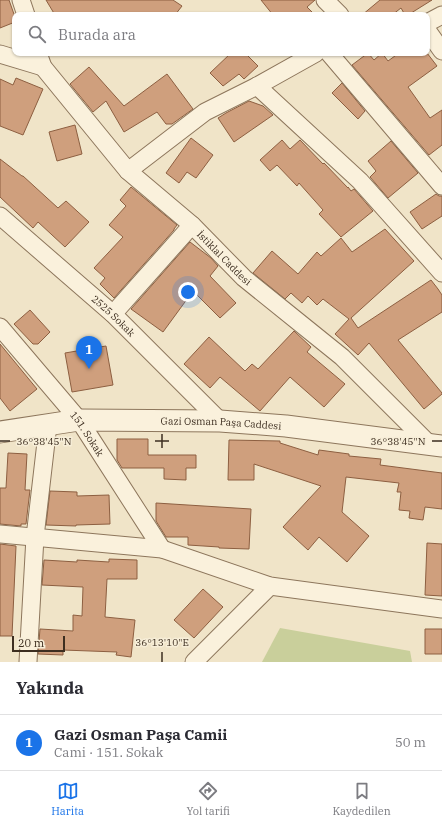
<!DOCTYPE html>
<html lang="tr">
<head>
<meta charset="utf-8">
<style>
	:root { --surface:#fff; --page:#f7f7f7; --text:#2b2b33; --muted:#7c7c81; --line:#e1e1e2; --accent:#1a73e8 }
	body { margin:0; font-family:"IBM Plex Serif",serif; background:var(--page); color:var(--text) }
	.scale { position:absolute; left:12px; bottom:10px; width:53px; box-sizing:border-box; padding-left:4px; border:2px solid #3d2e20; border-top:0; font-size:11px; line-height:14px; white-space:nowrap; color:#3d2e20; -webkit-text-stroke:3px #f7eed8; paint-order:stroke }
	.you { position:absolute; left:188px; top:292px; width:14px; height:14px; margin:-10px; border:3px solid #fff; border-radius:50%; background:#1a73e8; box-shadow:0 0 0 6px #1a73e833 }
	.badge { display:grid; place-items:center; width:26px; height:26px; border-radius:50%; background:var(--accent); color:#fff; font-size:13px; font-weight:700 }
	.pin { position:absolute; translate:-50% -33px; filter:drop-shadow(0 1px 2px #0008) }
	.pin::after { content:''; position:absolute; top:21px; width:14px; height:12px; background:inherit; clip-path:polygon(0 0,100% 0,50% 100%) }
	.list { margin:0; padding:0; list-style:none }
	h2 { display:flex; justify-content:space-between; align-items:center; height:52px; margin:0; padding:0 16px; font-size:17px }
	h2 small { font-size:13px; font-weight:400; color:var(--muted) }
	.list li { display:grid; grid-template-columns:26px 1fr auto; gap:12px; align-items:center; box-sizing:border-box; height:56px; padding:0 16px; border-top:1px solid var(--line) }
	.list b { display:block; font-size:15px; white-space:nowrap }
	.list p { margin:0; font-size:13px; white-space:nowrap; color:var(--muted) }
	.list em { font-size:13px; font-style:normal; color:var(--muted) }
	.icon { flex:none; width:22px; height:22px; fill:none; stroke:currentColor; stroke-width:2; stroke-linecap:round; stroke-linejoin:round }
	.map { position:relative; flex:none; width:442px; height:662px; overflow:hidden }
	.search { position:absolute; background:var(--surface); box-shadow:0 1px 3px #0004; left:12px; right:12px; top:12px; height:44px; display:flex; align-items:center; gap:10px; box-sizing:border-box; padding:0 14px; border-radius:8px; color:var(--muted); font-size:15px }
	.sheet { height:108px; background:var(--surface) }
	nav { display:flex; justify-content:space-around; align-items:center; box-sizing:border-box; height:56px; border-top:1px solid var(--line); background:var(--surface); font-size:11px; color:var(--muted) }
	nav a { display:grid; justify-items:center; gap:2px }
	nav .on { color:var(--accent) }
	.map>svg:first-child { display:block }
</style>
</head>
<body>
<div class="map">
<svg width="442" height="662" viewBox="0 0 442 662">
	<rect width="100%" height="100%" fill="#f0e4c8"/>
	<path fill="#c9cf9b" d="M280,628L410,651L412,662H262Z"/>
	<path fill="#cf9f7d" stroke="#8d5f41" d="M0,0H9L15,17V22L0,28Z
		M46,0H173L182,6L175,15H55Z
		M261,0H315L307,7L315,15H273Z
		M380,0H432L408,15H405L401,8L392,15H362Z
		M231,53H245L258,66L244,79L239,74L223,86L210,73Z
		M368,53L374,60L382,53L388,61L399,53H427L437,66L408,87L430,118L442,110V145L429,155L352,65Z
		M89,67L124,106L167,74L193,109L172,124H166L157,112L124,132L106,101L93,112L70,84Z
		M16,78L43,89L23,135L0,126V79L13,85Z
		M342,83L365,111L358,119L332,93Z
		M249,101L263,106L273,115L234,142L218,118L226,113Z
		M75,125L82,154L57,161L49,132Z
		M191,138L213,155L196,178L187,172L179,183L166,173Z
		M282,140L290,149L300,140L323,164L324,163L348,188V187L351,191L354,189L373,211L341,237L319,214L323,210L299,183L297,186L277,165L270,171L260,160Z
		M391,141L418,173L388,198L370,177L376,171L368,161Z
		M0,159L22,176H23L58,208L66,201L89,222L65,247L38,222L33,228L0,197Z
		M131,187L177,225L174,229V230L114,298L100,284L105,278L94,268L123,237L109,225L126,206L120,200Z
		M436,194L439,196H442V216L422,229L410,212Z
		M385,229L414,261L351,318L358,328L431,280L438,289L442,295V312L398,340L442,393V394L424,409L369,343L358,355L335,334L349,319L323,299L317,305L308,296L302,303L291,293L285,299L253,273L272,251L298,274L317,252L321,256L341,238L352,252Z
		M190,242L211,258L218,266L210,276L236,303L220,318L193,291L163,332L131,309Z
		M30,310L50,332L38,344H33L14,324Z
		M294,331L311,347L307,352L345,384L324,407L290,377L260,411L220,377L210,388L184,364L209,337L245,371L252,364L258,369Z
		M0,344L37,389L10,411L0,398Z
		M106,346L113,385L72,392L65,353Z
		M117,439H148V455H196V468H186V480L164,479V468H122L117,460Z
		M229,440L280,441V443L318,455L319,450L349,454V456L381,459L380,465L442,473V509L425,507L423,520L409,518L410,511L399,510L401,492H397L399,483L346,477L342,512L369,536L347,562L319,537L308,550L283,527L321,486L254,464V480H228Z
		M8,453L27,454L25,490H30L26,524H21V526L0,524V488H6Z
		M50,491L77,492V496L109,495L110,524L76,525V526L46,525Z
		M156,503L251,509L249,549L219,548V547L188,545V537H166L156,521Z
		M427,543L442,544V596L425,595Z
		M0,544L16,546L12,636H0Z
		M109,559L137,560V579H107L105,617L135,620L131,657L116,655L117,652L63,650V655L38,654L40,629L73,631V615L82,616L83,587L42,585L44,560L77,562V560L109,562Z
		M203,589L223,607L194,638L174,620Z
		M425,629H442V654H425Z"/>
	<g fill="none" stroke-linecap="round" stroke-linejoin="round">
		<defs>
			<g id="minor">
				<path d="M21,0L26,15"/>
				<path d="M325,0L340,15"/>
				<path d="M427,23L442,15"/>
				<path d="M427,30L442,51"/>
				<path id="s1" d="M38,53L43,67L128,171L192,225L244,278L342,357L430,445"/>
				<path d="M329,53L442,186"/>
				<path d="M0,54L43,67"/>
				<path d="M257,86L360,181L442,273"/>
				<path d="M128,171L205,112L257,86L316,53"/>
				<path id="s2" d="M0,216L113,314L220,421"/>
				<path d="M113,314L192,225"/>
				<path id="s3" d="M0,327L79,420L162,549"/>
				<path d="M0,534L162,549L270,586L442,609"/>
				<path d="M28,662L35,537L48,425"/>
				<path d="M194,662L270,586"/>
			</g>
			<g id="tertiary">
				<path id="s4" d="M0,432L79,420L220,421L286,426L442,446"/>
			</g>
		</defs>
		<use href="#minor" stroke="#8d765c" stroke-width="19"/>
		<use href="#tertiary" stroke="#8d765c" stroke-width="23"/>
		<use href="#minor" stroke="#faf1dc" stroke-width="17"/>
		<use href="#tertiary" stroke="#faf1dc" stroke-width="21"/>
	</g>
	<path fill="none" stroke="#3d2e20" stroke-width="1.5" d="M162,434V448M0,441H10M155,441H169M432,441H442M162,652V662"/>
	<g text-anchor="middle" stroke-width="3" stroke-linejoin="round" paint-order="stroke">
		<g font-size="10" fill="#3d2e20" stroke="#f7eed8">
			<text dy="4" stroke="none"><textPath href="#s1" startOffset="279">İstiklal Caddesi</textPath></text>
			<text dy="4" stroke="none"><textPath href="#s2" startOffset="151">2525 Sokak</textPath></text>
			<text dy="4" stroke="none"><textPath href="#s4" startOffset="222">Gazi Osman Paşa Caddesi</textPath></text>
			<text dy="4" stroke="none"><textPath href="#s3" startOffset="138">151. Sokak</textPath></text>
		</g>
	</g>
	<g font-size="10" text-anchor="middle" fill="#3d2e20" stroke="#f7eed8" stroke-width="3" stroke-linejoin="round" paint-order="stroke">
		<text x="44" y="445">36°38'45"N</text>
		<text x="398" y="445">36°38'45"N</text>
		<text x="162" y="646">36°13'10"E</text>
	</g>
</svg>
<div class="scale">20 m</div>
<div class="you"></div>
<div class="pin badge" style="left:89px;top:369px">1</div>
<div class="search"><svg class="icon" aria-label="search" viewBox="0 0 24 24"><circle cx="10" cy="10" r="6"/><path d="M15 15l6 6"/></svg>Burada ara</div>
</div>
<section class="sheet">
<h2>Yakında<small></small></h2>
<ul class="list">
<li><span class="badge">1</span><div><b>Gazi Osman Paşa Camii</b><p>Cami · 151. Sokak</p></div><em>50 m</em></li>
</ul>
</section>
<nav>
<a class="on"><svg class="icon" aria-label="map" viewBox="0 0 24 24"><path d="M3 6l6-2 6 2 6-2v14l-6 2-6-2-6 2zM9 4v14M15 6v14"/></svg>Harita</a>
<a><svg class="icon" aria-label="directions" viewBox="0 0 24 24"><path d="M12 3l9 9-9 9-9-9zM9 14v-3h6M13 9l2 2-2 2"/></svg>Yol tarifi</a>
<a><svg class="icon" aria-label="saved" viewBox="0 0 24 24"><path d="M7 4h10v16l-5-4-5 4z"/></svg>Kaydedilen</a>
</nav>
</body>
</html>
